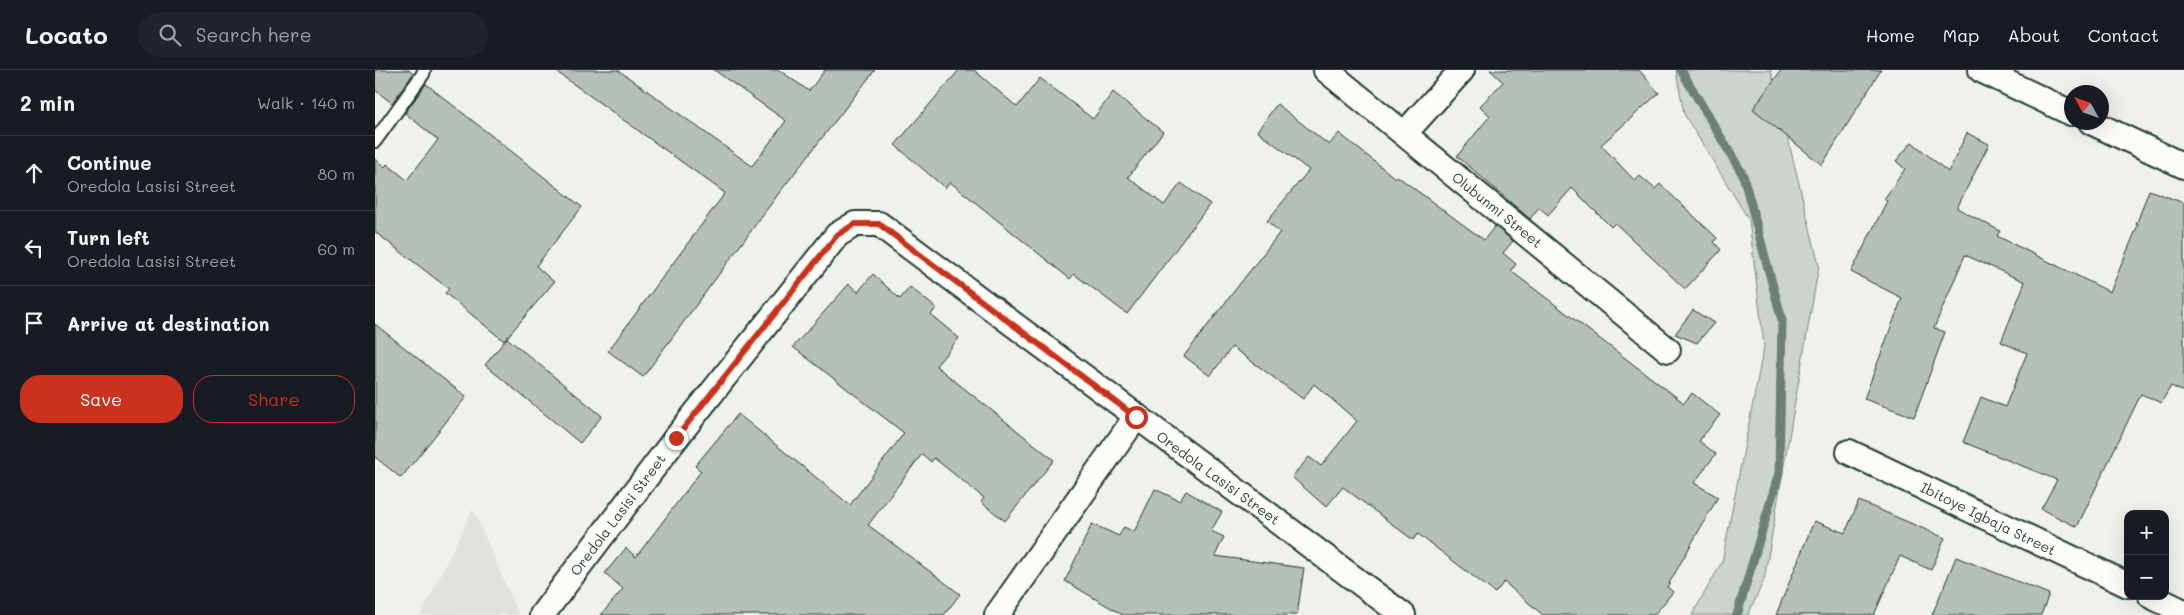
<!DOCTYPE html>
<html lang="en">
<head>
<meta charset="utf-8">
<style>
	:root { --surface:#171b24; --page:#20242c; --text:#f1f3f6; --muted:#9ea1a6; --line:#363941; --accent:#c8321e }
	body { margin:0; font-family:Mali,sans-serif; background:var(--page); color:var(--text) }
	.controls { position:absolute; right:15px; bottom:15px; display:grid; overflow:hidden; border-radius:10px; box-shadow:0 5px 20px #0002 }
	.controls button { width:45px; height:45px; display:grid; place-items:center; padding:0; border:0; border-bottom:1px solid var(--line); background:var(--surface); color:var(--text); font:25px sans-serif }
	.compass { position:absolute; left:1689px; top:15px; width:45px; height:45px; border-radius:50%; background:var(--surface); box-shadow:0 5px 20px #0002; rotate:310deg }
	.stop { position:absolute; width:15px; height:15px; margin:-11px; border:4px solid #c8321e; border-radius:50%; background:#fff }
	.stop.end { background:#c8321e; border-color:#fff; box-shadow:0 1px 5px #0008 }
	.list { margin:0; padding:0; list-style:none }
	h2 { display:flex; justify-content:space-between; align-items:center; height:65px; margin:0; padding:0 20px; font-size:21px }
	h2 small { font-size:16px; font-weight:400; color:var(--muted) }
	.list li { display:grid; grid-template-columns:32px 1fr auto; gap:15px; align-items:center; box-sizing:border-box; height:75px; padding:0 20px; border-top:1px solid var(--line) }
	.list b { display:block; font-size:19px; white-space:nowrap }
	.list p { margin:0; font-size:16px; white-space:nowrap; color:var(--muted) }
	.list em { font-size:16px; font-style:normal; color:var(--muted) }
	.actions { display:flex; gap:10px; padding:15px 20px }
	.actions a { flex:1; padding:11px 0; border:1px solid var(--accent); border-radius:20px; text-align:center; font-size:18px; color:var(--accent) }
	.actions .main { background:var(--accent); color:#fff }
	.icon { flex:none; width:28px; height:28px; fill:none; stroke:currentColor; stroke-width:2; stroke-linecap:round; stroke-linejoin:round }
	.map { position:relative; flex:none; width:1809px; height:545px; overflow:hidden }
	header { display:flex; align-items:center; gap:30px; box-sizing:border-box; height:70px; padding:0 25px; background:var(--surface); border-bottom:1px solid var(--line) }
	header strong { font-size:24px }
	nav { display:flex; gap:28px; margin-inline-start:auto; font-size:18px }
	.search { width:350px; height:45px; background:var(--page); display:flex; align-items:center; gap:12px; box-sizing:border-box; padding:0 18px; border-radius:28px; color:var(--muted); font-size:19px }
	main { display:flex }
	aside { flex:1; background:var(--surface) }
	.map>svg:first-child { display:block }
</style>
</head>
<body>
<header>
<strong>Locato</strong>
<div class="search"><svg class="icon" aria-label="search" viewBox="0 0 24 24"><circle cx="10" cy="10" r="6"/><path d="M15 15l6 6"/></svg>Search here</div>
<nav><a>Home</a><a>Map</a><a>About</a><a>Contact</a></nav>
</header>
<main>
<aside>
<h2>2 min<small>Walk · 140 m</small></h2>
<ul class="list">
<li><svg class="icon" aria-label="ahead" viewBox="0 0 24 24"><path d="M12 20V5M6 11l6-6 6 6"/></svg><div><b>Continue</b><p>Oredola Lasisi Street</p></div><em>80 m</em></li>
<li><svg class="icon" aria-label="left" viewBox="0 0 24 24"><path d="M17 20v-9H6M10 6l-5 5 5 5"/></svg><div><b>Turn left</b><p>Oredola Lasisi Street</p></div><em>60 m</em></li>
<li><svg class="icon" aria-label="arrive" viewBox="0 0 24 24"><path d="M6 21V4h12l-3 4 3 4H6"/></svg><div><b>Arrive at destination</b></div></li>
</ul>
<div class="actions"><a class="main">Save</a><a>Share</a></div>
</aside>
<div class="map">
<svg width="1809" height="545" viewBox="0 0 1809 545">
	<rect width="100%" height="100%" fill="#f0f1eb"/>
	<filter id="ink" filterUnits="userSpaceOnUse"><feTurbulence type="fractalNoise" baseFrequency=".02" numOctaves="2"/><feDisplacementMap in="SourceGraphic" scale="10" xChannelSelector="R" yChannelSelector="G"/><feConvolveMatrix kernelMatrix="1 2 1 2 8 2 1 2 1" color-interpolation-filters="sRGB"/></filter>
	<g filter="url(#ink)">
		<path fill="#dfe2dc" d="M98,439L144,545H46Z"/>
		<path fill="#cdd3cd" stroke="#768880" d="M1301,0H1396L1444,195L1389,510L1373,545H1317L1347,492L1389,276L1374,150L1309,44Z"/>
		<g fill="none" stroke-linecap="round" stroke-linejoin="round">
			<path stroke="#6c8077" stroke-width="9" d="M1306,0L1368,105L1407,250L1404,403L1362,545"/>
		</g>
		<path fill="#b6bfb8" stroke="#1f3d34" d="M0,0H34L38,4L17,33L0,20Z
			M179,0H243L377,96L411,51L339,0H404L434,21L450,0H500L401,127L268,307L233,281L350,123Z
			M584,0H599L642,37L665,8L718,49L738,22L788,62L753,107L789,135L806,113L835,134L752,244L699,204L695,209L575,112L570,118L520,75Z
			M1115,0H1264L1284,23L1226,75L1260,111L1265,106L1280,119L1285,114L1342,168L1339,172L1346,180L1310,219L1240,153L1236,157L1197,118L1173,145L1164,137L1155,149L1082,86L1115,46L1105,36L1128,12Z
			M1406,0H1506L1447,95L1378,39Z
			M51,14L207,137L161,196L179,212L129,271L70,223L74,219L0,162V89L10,97L12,94L32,110L63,70L30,43Z
			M902,34L954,75L964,63L1020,108L1022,106L1109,170L1120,156L1138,171L1128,183L1141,194L1136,201L1309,333L1317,323L1345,345L1324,371L1341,384L1319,413L1343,427L1292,517L1298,522L1279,545H1168L1129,512L1120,523L1043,464L1038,470L968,417L951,437L917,407L934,387L946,396L982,351L939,314L928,329L857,277L835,306L809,286L905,162L892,151L934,100L882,61Z
			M1592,63L1614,74L1582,138L1625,161L1622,166L1735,222L1763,155H1761L1774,120L1809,133V322L1796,316L1786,333L1766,324L1702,457L1666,439L1682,410L1588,372L1606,327L1630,337L1652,283L1626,272L1650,212L1590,185L1559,258L1570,262L1539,347L1489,329L1527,228L1476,202L1512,131L1509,129L1530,99L1521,91L1537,72L1573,102Z
			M498,204L525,229L535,217L561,238L556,245L584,268L561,296L679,390L630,451L606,432L609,428L559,388L556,392L547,384L493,455L585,524L569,545H226L248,519L230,503L251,478L261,487L326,401L320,396L363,344L475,435L529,363L418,277L474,214L483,222Z
			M1318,240L1339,253L1322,273L1300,264Z
			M0,254L91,327L26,408L0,387Z
			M132,268L227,346L205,373L110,295Z
			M780,419L805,431L811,421L847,442L836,461L849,467L840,486L929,498L922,545H748L690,511L717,454L744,466L749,457L759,462Z
			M1484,431L1570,468L1556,500L1525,486L1499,545H1401L1439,451L1470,463Z
			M1581,487L1674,524L1666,545H1557Z"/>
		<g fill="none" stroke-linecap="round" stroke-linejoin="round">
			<defs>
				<path id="lane" d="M0,71L48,4L49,0"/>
				<path id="street" d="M951,0L1293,280
					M1606,0L1696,43
					M1716,52L1809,96
					M1029,64L1087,0
					M1474,382L1753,515
					M1776,526L1809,542
					M167,545L301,368L462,165L480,154H504L1028,545
					M622,545L761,347"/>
			</defs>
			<use href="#lane" stroke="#1f3d34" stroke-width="16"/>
			<use href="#street" stroke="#1f3d34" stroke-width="28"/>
			<use href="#lane" stroke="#fdfcf7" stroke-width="12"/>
			<use href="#street" stroke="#fdfcf7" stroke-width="24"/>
		</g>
	</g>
	<g fill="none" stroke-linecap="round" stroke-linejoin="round" filter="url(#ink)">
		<path stroke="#c8321e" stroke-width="6" d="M301,368L462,165L480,154H504L761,347"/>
	</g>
	<g text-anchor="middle" stroke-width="4" stroke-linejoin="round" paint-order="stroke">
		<g font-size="14" fill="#1f3d34" stroke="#fdfcf7">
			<text transform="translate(1122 140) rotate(39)" y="5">Olubunmi Street</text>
			<text transform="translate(843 408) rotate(36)" y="5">Oredola Lasisi Street</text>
			<text transform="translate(243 445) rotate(-53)" y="5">Oredola Lasisi Street</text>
			<text transform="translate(1613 449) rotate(26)" y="5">Ibitoye Igbaja Street</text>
		</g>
	</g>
</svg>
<div class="controls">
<button>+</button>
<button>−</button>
</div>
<svg class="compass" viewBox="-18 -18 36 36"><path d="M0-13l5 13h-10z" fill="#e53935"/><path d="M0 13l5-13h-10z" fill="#9ea1a6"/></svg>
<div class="stop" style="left:761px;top:347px"></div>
<div class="stop end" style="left:301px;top:368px"></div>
</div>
</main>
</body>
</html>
